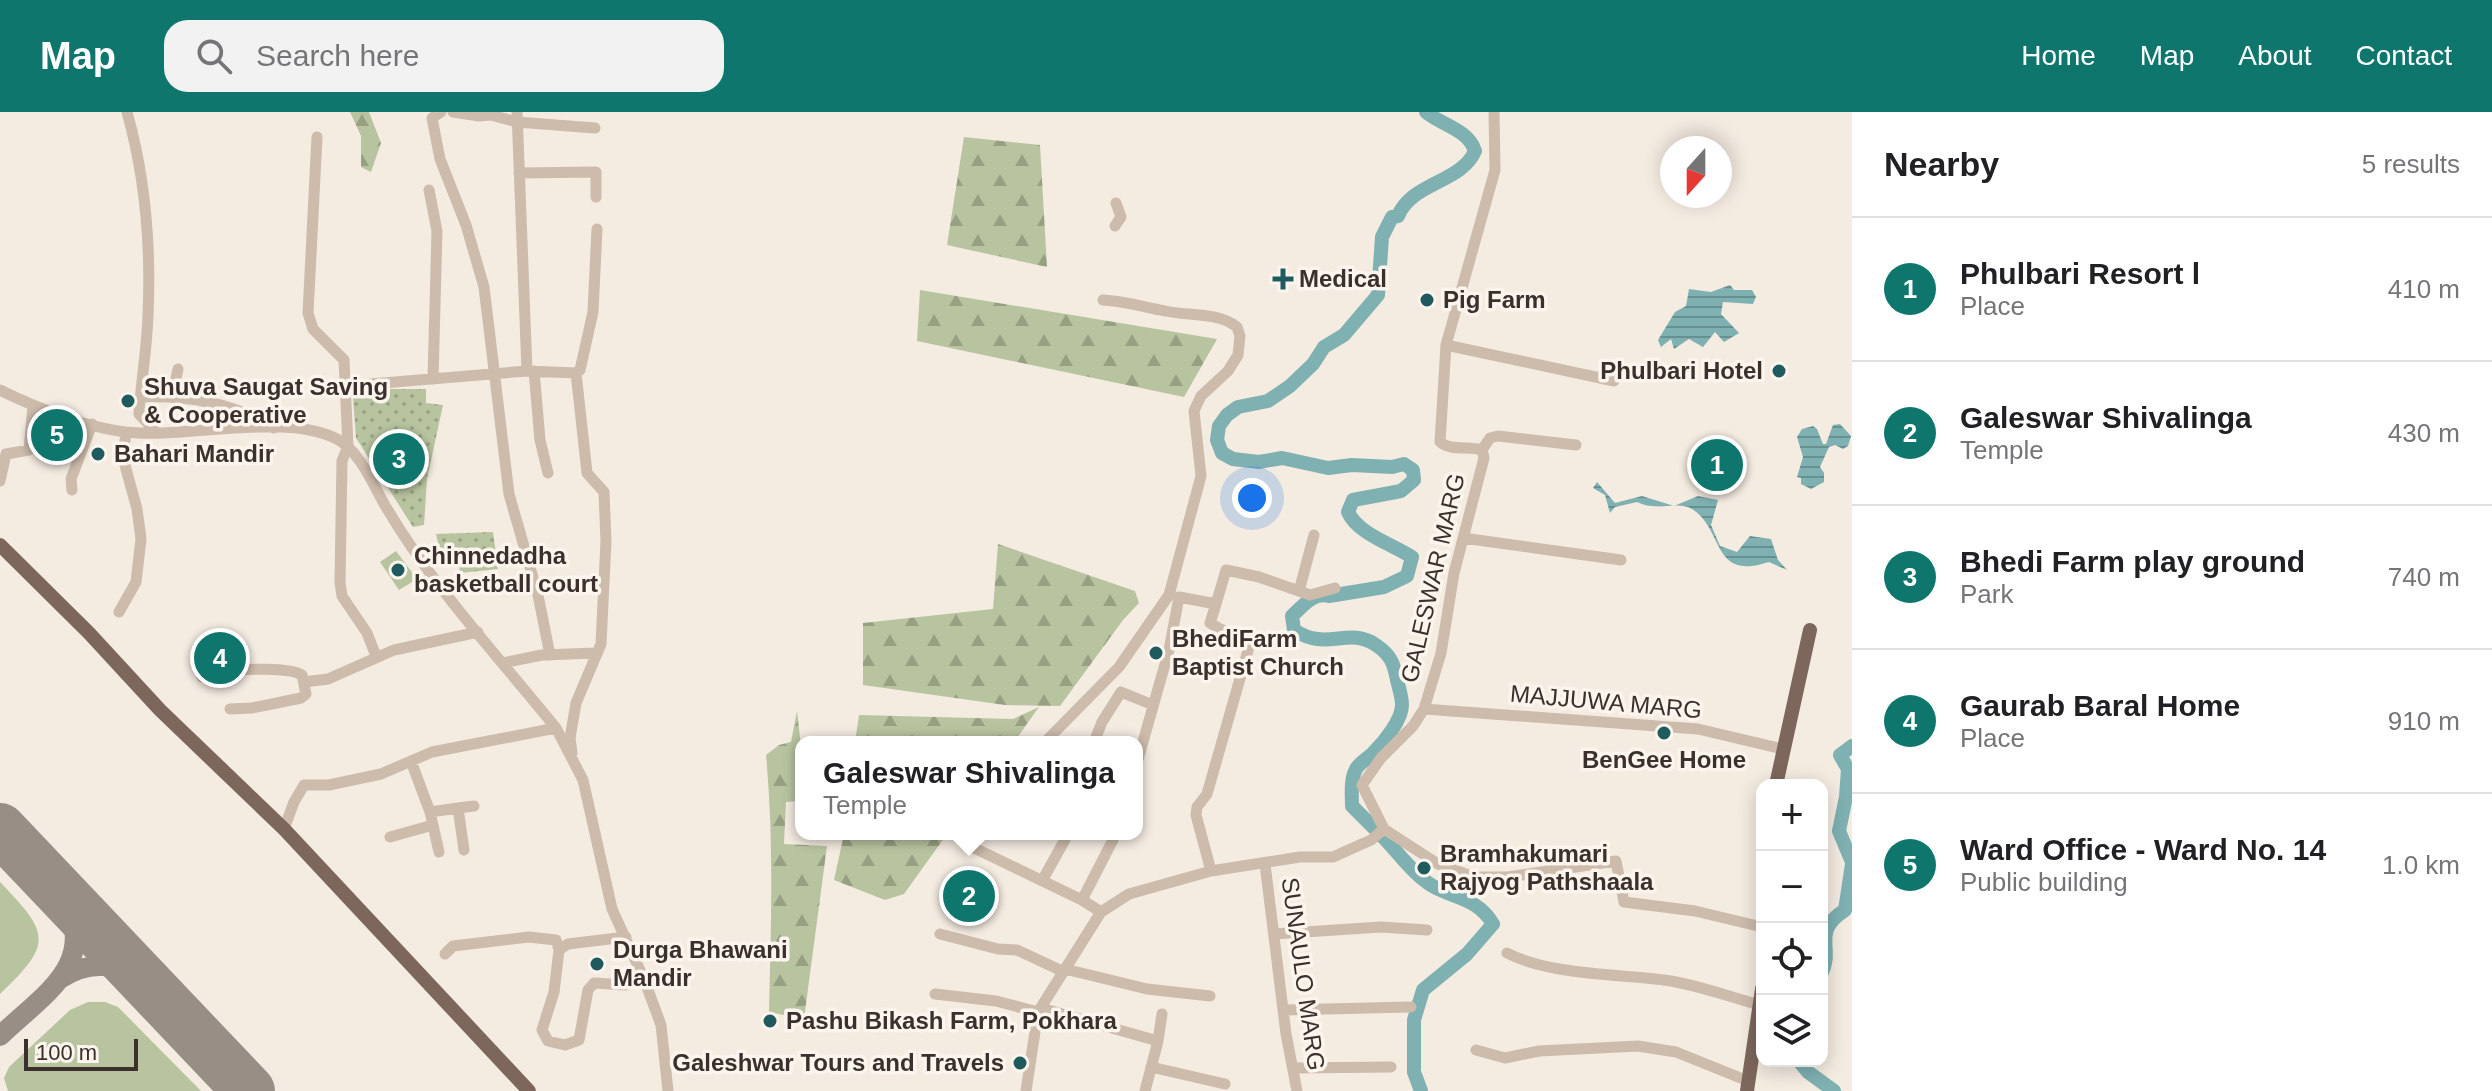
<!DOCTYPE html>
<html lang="en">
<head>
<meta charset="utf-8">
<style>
	:root { --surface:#fff; --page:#f2f2f2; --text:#202124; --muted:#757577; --line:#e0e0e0; --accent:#0f766e }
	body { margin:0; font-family:Helvetica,sans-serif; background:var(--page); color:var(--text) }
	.controls { position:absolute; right:24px; bottom:24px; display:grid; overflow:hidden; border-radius:16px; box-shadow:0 4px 20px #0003 }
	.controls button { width:72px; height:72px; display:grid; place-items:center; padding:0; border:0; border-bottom:2px solid var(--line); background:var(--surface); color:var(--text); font:40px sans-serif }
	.compass { position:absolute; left:1660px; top:24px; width:72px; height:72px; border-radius:50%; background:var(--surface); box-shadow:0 4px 20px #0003; rotate:201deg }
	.scale { position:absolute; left:24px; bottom:20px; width:114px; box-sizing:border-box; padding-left:8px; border:4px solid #3b302b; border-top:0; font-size:22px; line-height:28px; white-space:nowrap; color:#3b302b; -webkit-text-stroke:6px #fbf5ee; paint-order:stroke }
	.you { position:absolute; left:1252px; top:386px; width:28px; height:28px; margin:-20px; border:6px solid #fff; border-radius:50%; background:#1a73e8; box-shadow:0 0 0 12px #1a73e833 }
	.badge { display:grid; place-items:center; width:52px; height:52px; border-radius:50%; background:var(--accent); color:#fff; font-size:26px; font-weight:700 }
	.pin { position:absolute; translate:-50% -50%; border:4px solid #fff; box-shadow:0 2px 8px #0006 }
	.popup { position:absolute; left:795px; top:624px; width:348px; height:104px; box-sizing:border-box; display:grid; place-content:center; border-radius:16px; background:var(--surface); filter:drop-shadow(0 2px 6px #0005); font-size:26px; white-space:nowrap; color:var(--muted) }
	.popup b { font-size:30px; color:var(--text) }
	.popup::after { content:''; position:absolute; left:50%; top:100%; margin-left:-16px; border:16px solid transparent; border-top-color:var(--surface) }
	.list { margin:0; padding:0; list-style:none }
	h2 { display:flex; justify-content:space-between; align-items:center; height:104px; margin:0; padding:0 32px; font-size:34px }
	h2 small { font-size:26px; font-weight:400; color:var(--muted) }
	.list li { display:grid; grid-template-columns:52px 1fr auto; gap:24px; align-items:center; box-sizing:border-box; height:144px; padding:0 32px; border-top:2px solid var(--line) }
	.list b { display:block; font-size:30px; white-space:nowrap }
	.list p { margin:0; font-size:26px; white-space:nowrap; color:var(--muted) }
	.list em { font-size:26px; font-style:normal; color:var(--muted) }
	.icon { flex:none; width:44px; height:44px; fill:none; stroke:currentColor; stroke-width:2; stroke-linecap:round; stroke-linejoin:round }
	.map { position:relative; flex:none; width:1852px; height:979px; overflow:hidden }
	header { display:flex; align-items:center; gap:48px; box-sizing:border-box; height:112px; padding:0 40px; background:var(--accent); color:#fff }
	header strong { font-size:38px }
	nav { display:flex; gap:44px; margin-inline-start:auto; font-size:28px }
	.search { width:560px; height:72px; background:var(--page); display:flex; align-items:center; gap:20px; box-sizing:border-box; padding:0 28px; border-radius:24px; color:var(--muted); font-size:30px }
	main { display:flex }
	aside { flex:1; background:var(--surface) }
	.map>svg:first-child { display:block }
</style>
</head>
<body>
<header>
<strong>Map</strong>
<div class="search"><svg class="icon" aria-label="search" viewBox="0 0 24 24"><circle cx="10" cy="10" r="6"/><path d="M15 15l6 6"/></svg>Search here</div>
<nav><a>Home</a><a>Map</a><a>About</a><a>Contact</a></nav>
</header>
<main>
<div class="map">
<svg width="1852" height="979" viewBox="0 0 1852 979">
	<defs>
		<pattern id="forest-firs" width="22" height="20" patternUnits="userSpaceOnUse" patternTransform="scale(2)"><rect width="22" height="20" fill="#b8c4a0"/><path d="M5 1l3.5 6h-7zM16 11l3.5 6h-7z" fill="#97a083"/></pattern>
		<pattern id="park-dots" width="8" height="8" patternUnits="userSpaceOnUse" patternTransform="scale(2)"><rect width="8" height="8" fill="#b8c4a0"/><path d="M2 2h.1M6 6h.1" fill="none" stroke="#97a083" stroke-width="1.8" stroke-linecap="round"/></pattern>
		<pattern id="water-rules" width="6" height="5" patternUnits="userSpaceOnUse" patternTransform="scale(2)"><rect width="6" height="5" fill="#7fb0b2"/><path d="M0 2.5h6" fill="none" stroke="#699091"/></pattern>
	</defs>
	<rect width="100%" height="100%" fill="#f4ebe1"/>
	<path fill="#b8c4a0" d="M396,439L417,467L399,478L380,450Z
		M0,770C49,821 54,831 0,882Z
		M88,890H105L118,895L201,979H8L4,966L9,955L70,898Z"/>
	<path fill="url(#forest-firs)" d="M350,0H369L381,31L371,60L361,55V24Z
		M964,25L1040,33L1047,155L947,133Z
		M920,178L1217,227L1184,285L917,229Z
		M998,432L1135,479L1139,491L1123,508L1060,594L1005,593L863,573V511L993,497Z
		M1039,595L1014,630H855L859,603L1013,607Z
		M797,599L801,634V689L786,690L784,732L827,734L804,907L769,900C771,814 774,729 766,643L779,633L791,630Z
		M844,722H947L904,782L885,788L834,768Z"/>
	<path fill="url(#park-dots)" d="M370,277H426V291L443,293L427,367L424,413L413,415L356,326L353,286L356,281Z
		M493,420L498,457L460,461L458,446L440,440L436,422Z"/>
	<path fill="url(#water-rules)" d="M1730,173L1734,178H1752L1756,185L1753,192L1723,190L1721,202L1739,221L1724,230L1715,220L1703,235L1689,227L1674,237L1671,227L1661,235L1658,228L1675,200L1686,194L1689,177L1711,180Z
		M1840,312L1851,324L1848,334L1843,337L1835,333L1829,335L1820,355L1824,361V370L1811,377L1801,372V366L1797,365L1803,345L1797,325L1802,317L1813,314L1817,317L1823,332H1826L1833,313Z
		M1597,370L1615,391L1642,384L1674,394L1698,384L1718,388L1711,413L1720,434L1737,440L1750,424L1771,427L1778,448L1787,458L1769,450C1711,469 1725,418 1692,397C1678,388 1656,400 1637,390L1615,395L1610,401L1605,383L1593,376Z"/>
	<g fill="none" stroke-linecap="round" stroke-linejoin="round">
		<path stroke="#7fb0b2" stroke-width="14" d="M1852,634L1840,643L1848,657L1846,685L1839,719L1852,750
			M1374,716L1352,694C1352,683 1350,668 1356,657C1359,651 1369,646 1374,640C1384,630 1402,608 1402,593C1402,585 1399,576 1397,568C1394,552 1391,543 1376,533C1348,514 1327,540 1294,518L1292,504C1303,494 1313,480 1329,484L1384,475L1407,464L1412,445C1392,432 1358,422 1348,400L1353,388L1401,379L1414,368L1413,358L1404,352L1392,355L1352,353L1328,356L1282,346L1259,350L1233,347L1222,341L1217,328L1219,314L1227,303L1238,295L1268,289L1290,274L1313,252L1324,235L1344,223L1378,183L1382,125L1392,105L1398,104C1412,70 1461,71 1475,39C1468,17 1441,13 1426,0
			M1382,724C1397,739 1412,761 1431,773C1454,787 1477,785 1493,812L1467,842L1423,878L1414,908V960L1421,979
			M1822,860C1834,836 1811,820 1845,798L1852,752
			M1799,949L1808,960L1834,979"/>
		<path stroke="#988e86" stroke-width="20" d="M60,867C90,847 118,851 147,872
			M0,924C46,880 101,851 61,782"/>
		<path stroke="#988e86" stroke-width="52" d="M0,717L249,979"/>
		<path stroke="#cdbbac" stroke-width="11" d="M127,0C145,64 151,136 148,203C147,236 141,269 139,302L156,320
			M441,0L432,6L440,47L466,113L484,175L509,382L538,483L550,543
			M453,0L479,4L491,3L517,10L595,16
			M517,0L527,259
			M317,25L308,201L313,217L344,248L348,334L342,349L340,471L342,484L367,521L376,544
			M519,61L596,60V85
			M429,78L437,119L433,267
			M1115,114L1121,105L1116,91
			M1446,233L1614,269
			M534,259L540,328L548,361
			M576,261L580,258L593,200L597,117
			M346,274L527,259L576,261L587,361L604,380L606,429L601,532L576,591L570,626L572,641
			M0,278C34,295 88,316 126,320C187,327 283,300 337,327C360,339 373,373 386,395C433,475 498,544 556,616L583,668L612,797L644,867L661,913L668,979
			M140,285C186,283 235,291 274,316
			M172,285L178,257
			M1482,338L1490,326L1498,324L1576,333
			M0,369L6,342L29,338L33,294
			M72,378L71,367L92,312
			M1463,426L1621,448
			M1299,479L1310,483L1335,476
			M1216,492L1226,458L1259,465L1299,479L1314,423
			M119,500L136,470L141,427L137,397L123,346L126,320
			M503,551L542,543L597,541
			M202,565C211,564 218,560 226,559C242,557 290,555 302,563L306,582L301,586L252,596L230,597
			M304,570L328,567L394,538L478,520
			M1424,597L1698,617L1783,637
			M1045,630L1119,555L1169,483L1201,364L1194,299L1201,284L1228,259L1238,243L1240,224L1237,215C1218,200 1188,204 1165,199C1143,195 1125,189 1103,188
			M1094,630L1102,610L1121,580L1153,593
			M411,649L430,700L439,740
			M1137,651L1169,538L1179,485L1216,492L1210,511L1220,517L1251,528L1207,682L1197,695L1196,703L1211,759
			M430,700L458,696
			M284,717L294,690L304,673H329L381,662L432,640L556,616
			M1384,717L1438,752L1474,765H1508L1616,749L1624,790L1695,799L1762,815
			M958,722L970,734L1082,788L1101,800
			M390,725L433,713
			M464,738L458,696L474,694
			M1265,752L1286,922L1297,979
			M1042,769L1068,722
			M1082,788L1116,722
			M940,822L998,837L1017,838L1062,859
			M1274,822L1381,815L1427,818
			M626,825L568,832L559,838L554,880L542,918L548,929L565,933L579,928L588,878L594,871L625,873L644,867
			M1507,841C1549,863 1618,862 1664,868C1696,872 1729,885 1760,893
			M445,842L453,834L529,825L556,828L559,838
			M1065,857L1147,877L1210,884
			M935,882L996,889L1038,900
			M1041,896L1158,929L1145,979
			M1283,898L1411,895
			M1158,929L1162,902
			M1476,938L1505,946L1539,939L1638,934L1676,940L1748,969
			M1151,955L1225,972
			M1293,956L1391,955
			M1026,979L1038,900L1101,800L1129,782L1211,759L1300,745H1333L1371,728L1384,717L1362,673L1381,646L1413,614L1424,597L1441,541L1454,461L1484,346L1482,338C1469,334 1450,339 1440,330L1446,233L1495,58L1494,0"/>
		<path stroke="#7d675c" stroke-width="14" d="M0,433L89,521L160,598L284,717L529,979
			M1776,673L1810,518
			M1747,979L1762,877"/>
	</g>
	<g fill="#1f5a5e" stroke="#fbf5ee" stroke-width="3">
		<path d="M1279 155h8v8h8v8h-8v8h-8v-8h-8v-8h8z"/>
		<circle cx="1427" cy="188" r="8"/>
		<circle cx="1779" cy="259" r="8"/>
		<circle cx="128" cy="289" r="8"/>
		<circle cx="98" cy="342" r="8"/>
		<circle cx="398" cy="458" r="8"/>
		<circle cx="1156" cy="541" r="8"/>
		<circle cx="1664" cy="621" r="8"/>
		<circle cx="1424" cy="756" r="8"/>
		<circle cx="597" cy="852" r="8"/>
		<circle cx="770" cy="909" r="8"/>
		<circle cx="1020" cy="951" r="8"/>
	</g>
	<g text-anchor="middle" stroke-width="7" stroke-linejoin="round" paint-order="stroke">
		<g font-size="24" font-weight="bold" fill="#3b302b" stroke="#fbf5ee" text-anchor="start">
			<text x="1299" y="175">Medical</text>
			<text x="1443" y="196">Pig Farm</text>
			<text x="1763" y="267" text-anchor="end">Phulbari Hotel</text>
			<text x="144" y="283">Shuva Saugat Saving<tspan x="144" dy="28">&amp; Cooperative</tspan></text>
			<text x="114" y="350">Bahari Mandir</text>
			<text x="414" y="452">Chinnedadha<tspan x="414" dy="28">basketball court</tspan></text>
			<text x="1172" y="535">BhediFarm<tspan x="1172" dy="28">Baptist Church</tspan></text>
			<text x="1664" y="656" text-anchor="middle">BenGee Home</text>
			<text x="1440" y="750">Bramhakumari<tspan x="1440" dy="28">Rajyog Pathshaala</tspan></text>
			<text x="613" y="846">Durga Bhawani<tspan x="613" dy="28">Mandir</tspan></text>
			<text x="786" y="917">Pashu Bikash Farm, Pokhara</text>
			<text x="1004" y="959" text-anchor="end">Galeshwar Tours and Travels</text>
		</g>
		<g font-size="24" fill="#3b302b" stroke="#fbf5ee">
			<text transform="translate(1433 466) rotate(-77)" y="8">GALESWAR MARG</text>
			<text transform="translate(1606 590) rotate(5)" y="8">MAJJUWA MARG</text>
			<text transform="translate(1303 862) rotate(82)" y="8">SUNAULO MARG</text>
		</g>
	</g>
</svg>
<div class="controls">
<button>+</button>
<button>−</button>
<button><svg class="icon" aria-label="locate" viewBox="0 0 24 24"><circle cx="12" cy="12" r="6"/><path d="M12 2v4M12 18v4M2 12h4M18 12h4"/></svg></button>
<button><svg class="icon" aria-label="layers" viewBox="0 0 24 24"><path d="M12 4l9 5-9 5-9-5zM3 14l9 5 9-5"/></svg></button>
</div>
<svg class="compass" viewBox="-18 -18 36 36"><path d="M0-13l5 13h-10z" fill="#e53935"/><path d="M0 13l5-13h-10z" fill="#757577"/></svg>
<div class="scale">100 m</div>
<div class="you"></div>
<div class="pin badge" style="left:1717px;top:353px">1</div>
<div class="pin badge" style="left:969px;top:784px">2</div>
<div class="popup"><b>Galeswar Shivalinga</b>Temple</div>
<div class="pin badge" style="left:399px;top:347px">3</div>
<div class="pin badge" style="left:220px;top:546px">4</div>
<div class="pin badge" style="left:57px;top:323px">5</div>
</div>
<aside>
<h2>Nearby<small>5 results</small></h2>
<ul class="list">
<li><span class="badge">1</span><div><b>Phulbari Resort l</b><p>Place</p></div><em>410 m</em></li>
<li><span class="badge">2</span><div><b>Galeswar Shivalinga</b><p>Temple</p></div><em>430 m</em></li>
<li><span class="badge">3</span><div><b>Bhedi Farm play ground</b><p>Park</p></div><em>740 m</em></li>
<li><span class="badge">4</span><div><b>Gaurab Baral Home</b><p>Place</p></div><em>910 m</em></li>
<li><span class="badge">5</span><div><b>Ward Office - Ward No. 14</b><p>Public building</p></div><em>1.0 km</em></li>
</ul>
</aside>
</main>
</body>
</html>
